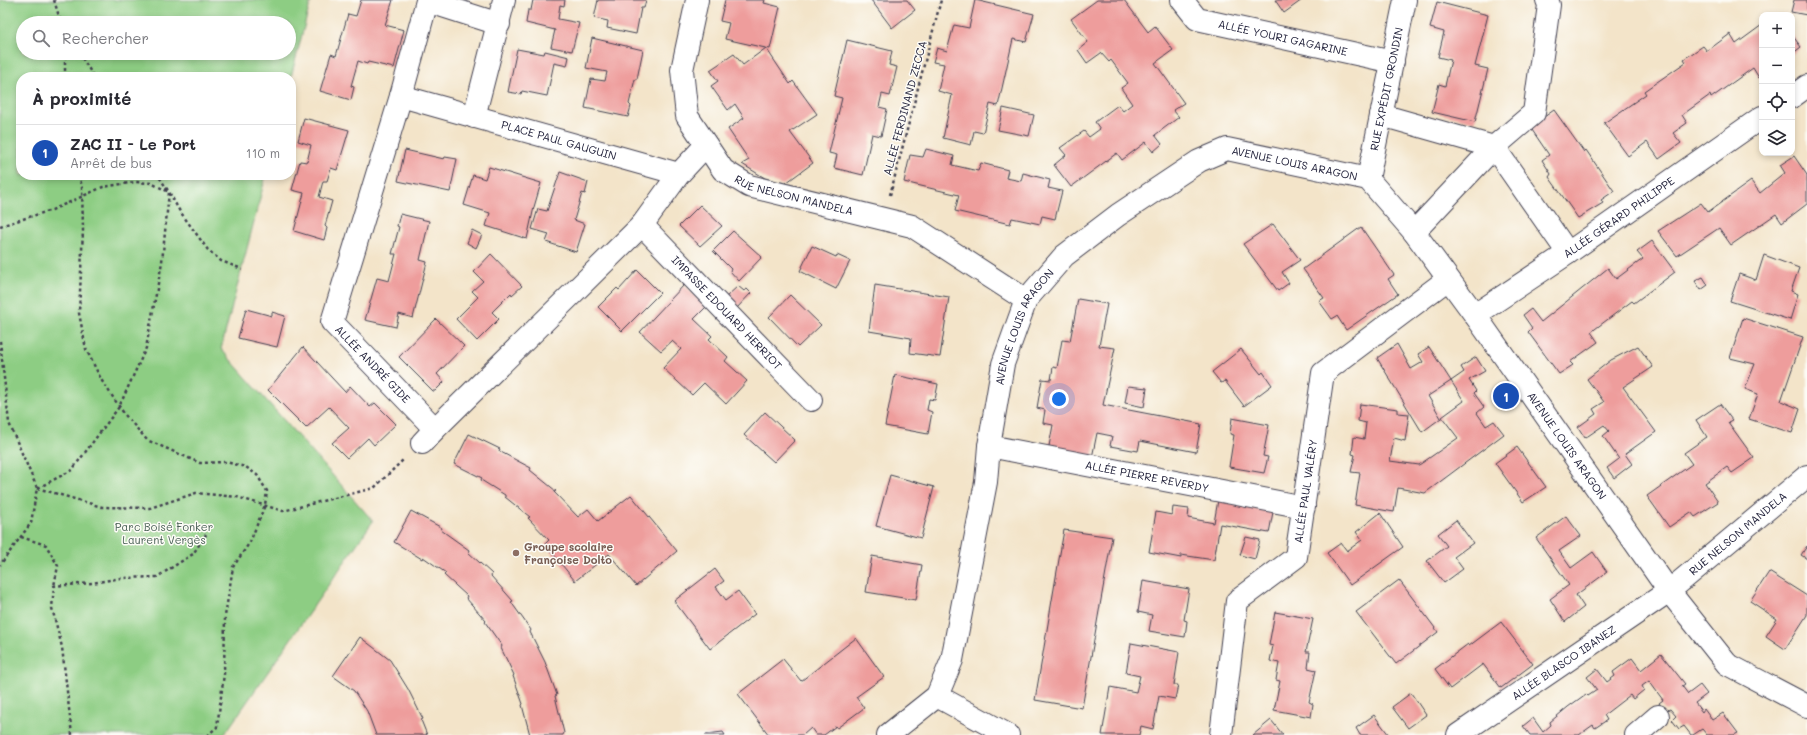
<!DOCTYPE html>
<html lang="fr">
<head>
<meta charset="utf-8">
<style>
	:root { --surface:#fff; --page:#f7f7f7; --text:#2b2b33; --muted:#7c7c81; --line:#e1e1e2; --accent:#c8321e }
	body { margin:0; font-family:Mali,sans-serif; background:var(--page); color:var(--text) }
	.controls { position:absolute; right:12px; top:12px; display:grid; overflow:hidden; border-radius:8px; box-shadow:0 2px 6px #0003 }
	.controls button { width:36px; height:36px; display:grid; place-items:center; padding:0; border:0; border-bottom:1px solid var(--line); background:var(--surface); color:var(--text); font:20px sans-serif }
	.you { position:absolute; left:1059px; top:399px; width:14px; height:14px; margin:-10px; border:3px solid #fff; border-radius:50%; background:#1a73e8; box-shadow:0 0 0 6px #1a73e833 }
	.badge { display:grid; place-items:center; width:26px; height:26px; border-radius:50%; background:var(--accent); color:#fff; font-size:13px; font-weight:700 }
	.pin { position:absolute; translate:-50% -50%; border:2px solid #fff; box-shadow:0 1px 4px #0006 }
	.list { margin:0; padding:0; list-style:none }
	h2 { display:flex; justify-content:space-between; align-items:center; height:52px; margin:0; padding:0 16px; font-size:17px }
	h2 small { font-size:13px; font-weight:400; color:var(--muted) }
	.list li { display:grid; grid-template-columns:26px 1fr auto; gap:12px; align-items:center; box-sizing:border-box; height:56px; padding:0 16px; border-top:1px solid var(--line) }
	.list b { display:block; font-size:15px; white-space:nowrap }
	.list p { margin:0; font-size:13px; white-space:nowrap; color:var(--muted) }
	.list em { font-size:13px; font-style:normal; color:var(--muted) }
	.icon { flex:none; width:22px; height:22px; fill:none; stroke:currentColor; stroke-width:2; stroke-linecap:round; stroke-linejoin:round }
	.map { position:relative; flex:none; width:1807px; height:735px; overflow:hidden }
	.search { position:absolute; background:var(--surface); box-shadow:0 2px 6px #0003; left:16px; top:16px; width:280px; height:44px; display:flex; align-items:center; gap:10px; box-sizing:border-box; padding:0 14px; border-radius:22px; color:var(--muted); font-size:15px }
	.panel { position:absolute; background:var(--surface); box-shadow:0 2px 6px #0003; left:16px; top:72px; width:280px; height:108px; border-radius:16px }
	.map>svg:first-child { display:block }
</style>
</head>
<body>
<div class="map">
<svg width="1807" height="735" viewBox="0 0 1807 735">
	<rect width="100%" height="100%" fill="#fdfcf7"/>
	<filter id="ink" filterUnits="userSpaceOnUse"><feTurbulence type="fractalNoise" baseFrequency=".025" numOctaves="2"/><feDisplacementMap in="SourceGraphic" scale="8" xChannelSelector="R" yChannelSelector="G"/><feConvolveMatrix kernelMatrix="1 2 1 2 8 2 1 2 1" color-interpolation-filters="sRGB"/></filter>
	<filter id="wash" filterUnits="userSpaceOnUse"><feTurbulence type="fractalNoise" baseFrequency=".012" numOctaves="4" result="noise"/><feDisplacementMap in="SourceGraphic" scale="16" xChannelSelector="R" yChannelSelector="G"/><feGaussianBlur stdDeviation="0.9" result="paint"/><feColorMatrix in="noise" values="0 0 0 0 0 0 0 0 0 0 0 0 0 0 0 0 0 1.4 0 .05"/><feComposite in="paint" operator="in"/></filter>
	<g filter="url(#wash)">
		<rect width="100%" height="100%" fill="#f3e4c9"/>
		<path fill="#8dcd83" stroke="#58785f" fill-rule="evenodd" d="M0,0H311L291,77H21V175H266L221,349L373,521L224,735H0ZM23,23H289V53H23Z"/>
		<g id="blocks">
			<path fill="#ee9d9c" d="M361,0H393L385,25L404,30L394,68L368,62L367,64L358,61L351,86L354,87L351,100L320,91L331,54L336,56L348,14L356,16Z
				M533,0H565L564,6L560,5L558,19L579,23L572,51L551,47L555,30L526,23L528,10H531Z
				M598,0H646L644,8H641L636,34L607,28L608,21L594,18Z
				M725,0H765L764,3L780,7L770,49L725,39L729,23L720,21Z
				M871,0H907L915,10L892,28Z
				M975,0L1034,14L1026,42L1013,39L998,106L990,104L983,133L974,131L971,145L943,138L952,95L938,91L944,64L933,62L937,48L947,51L954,25L969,28Z
				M1097,0H1124L1148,32L1155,26L1173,50L1155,63L1184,103L1173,110L1179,117L1155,135L1162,144L1153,152L1146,142L1122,160L1117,153L1071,187L1054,165L1066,155L1060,148L1084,131L1089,137L1100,129L1095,122L1118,105L1123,111L1132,104L1121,88L1128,83L1111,60L1109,62L1101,53L1087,63L1078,50L1088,42L1071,19Z
				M1275,0H1302L1284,13Z
				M1794,0H1807V15L1791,12Z
				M1437,2L1488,15L1475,66L1488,69L1475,122L1432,112L1439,84L1445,86L1451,60L1438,57L1444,32L1430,28Z
				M1762,25V75L1759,78L1753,68L1711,98L1710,95L1682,115L1687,123L1673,133L1681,143L1659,159L1647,142L1628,156L1604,123L1646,94L1644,91L1686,62L1684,59L1703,46L1707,51L1730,34L1736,44Z
				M1792,35L1801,47L1792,54Z
				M592,38L643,50L637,79H635L629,104L631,106L628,117L585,108L591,79L605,81L607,72L586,68Z
				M847,40L892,51L889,65L897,67L890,96L882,94L879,107L887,109L881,136L872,134L863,175L834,168L837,155L829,153L842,98L834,96Z
				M766,48L790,84L793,81L817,114L790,132L813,163L783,185L768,180L742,164L749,160L728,129L744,118L735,104L728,110L711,86L718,81L710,70L734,54L743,65Z
				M517,49L544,54L545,51L569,57L567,66L554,63L547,96L522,91L521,94L508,92Z
				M1003,108L1034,115L1029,136L998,130Z
				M1554,110L1584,152L1586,150L1614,191L1601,200L1603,203L1578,218L1549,177L1551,174L1542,160L1549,155L1530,127Z
				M304,118L349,130L337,170L331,168L327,181H323L319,197L332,201L325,226L327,228L324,240L294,231L304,193L292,190L300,161L307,162L311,145L298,141Z
				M926,149L954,156L952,165L978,171L981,163L1008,170L1006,178L1021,181L1023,173L1050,180L1048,188L1062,191L1055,219L1042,216L1040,224L1012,218L1010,224L955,211L959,195L904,182L910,155L923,157Z
				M405,150L444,159L445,157L457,159L450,192L398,181Z
				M1794,156L1807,175V204L1782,223L1776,214L1731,245L1719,228L1677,256L1658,231L1701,203L1708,212L1751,181L1760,193L1785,173L1780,165Z
				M489,167L541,183L534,207L527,239L486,226L490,213L464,205L473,175L485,179Z
				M560,172L588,182L585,194L582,193L574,220L585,224L576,252L546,242L549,234L532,229L538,209L547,211Z
				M700,205L722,226L700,246L679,226Z
				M400,214L429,221L420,260L427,262L413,318L399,314L396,327L365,320L377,278L389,281L396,254H392L399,227L397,226Z
				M1273,224L1300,260L1282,272L1289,283L1278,291L1243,244Z
				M1361,227L1394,275L1388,279L1398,294L1346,330L1337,316L1332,319L1319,301L1324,298L1303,269Z
				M472,230L482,235L476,248L467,243Z
				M733,231L762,257L739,281L730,271L731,269L713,251Z
				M1652,241L1675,272L1634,303L1632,301L1591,332L1598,342L1570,362L1573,365L1559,374L1528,332L1532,328L1523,315L1531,309L1541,322L1608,268L1616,279L1636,264L1643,259L1637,252Z
				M812,246L836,257L837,255L850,261L836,289L800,271Z
				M491,254L522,286L512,295L511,293L492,312L499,319L477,341L456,319L478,297L472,291L483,281L474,272Z
				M1764,255L1799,268L1791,291L1798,294L1790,320L1730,301L1739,274L1756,280Z
				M637,270L660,293L622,331L598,307L617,288L619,290Z
				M1703,277L1708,285L1701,290L1695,281Z
				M684,285L706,307L694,319L712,336L709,339L728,357L725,361L747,381L726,404L704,383L692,395L663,368L681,349L672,341L661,351L640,332Z
				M875,285L949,297L940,357L910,353L911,338L869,331Z
				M738,286L744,291L747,289L751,293L736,309L725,298Z
				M790,295L821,325L798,347L769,317Z
				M1078,299L1107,304L1099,346L1115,348L1103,405L1201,424L1196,452L1140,441L1138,451L1110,446L1112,436L1097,433L1092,458L1049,446L1053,425L1043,423L1045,410L1037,408L1042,379L1051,380L1053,367L1057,368L1062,340L1070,341Z
				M246,309L272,316V312L285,316L277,347L238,338Z
				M1743,318L1803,337L1781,401L1800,409L1792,433L1749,419L1758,394L1745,389L1755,364L1730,358Z
				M436,319L464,346L437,374L444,382L435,391H433L399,357Z
				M1397,344L1411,369L1423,362L1418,354L1429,347L1451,381L1464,372L1461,367L1476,357L1485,371L1469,380L1476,391L1474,393L1484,407L1477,413L1486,426L1494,421L1504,434L1425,493L1398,488L1394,512L1355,505L1360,473L1351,472L1355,455L1352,454L1354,437L1364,439L1366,423L1358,421L1360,404L1398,409V413L1409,414L1405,441L1394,438L1390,461L1419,465L1458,438L1442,417L1464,401L1451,381L1428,396L1441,418L1422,432L1377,358Z
				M1638,346L1653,367L1623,387L1656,432L1625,454L1632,464L1614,478L1607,468L1619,459L1603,436L1609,431L1604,425L1585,438L1578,427L1596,414L1593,409L1604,402L1587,379L1611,360Z
				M303,347L345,392L350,386L370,407L375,403L396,424L374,445L368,438L347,458L332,443L349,428L329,407L306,428L268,390Z
				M1241,349L1261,374L1263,372L1272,385L1244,406L1225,381L1221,383L1212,372Z
				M895,375L938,384L935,400L929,399L927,410L932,412L928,434L885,426Z
				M1128,386L1147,388L1144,407L1125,403Z
				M1720,404L1732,420L1728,422L1754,458L1732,473L1727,467L1705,483L1718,502L1695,517L1691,512L1669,527L1647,496L1692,464L1684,453L1707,437L1696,420Z
				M765,412L795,440L774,462L744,435Z
				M1232,418L1269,425L1263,456L1268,457L1264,473L1229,467L1234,435L1230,434Z
				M469,434L500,449L499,451L531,468L530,470L556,491L554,492L578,517L588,509L598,521L631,495L677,551L636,586L609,554L575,581L545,544L549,540L528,518L530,517L505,497V495L481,480L482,478L454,464Z
				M1517,447L1546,487L1523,502L1495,463Z
				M890,475L934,487L921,538L876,526Z
				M1218,500L1273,512L1269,533L1220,524L1214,560L1181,555V558L1149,552L1156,512L1172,515L1173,507L1189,509L1188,518L1214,523Z
				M411,511L442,528L441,530L469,550L468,552L492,574L491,576L513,601L511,602L531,630L530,632L545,662L557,695L555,696L564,733L563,735H530L522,705L523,704L513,676L514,675L501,648L502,646L485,622L486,621L466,598L467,596L444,575L446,573L423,557L422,559L394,542Z
				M1380,513L1403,547L1350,585L1327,553L1341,543L1347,551L1362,540L1356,532Z
				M1566,516L1581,536L1559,551L1571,568L1593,552L1607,572L1576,595L1584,607L1565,622L1550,599L1569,585L1536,538Z
				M1456,520L1473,543L1454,557L1463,569L1444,583L1427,561L1447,546L1438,534Z
				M1064,530L1112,537L1082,708L1035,700Z
				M1246,537L1260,540L1255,559L1240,555Z
				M1807,546V559L1801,555Z
				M872,556L922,565L916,600L866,592Z
				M715,569L724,581L716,587L726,600L738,591L755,614L710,649L674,601Z
				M1769,572L1807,596V615L1785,649L1766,636L1777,619L1750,601Z
				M1399,580L1438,632L1396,664L1356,612Z
				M1143,581L1189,589L1184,620L1187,621L1185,637L1149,631L1152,615L1138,612Z
				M1275,612L1313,619L1306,652H1310L1308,668L1316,670L1309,702L1313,704L1311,717L1274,710L1280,681L1276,680L1279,663L1270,661L1273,646L1269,645Z
				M1501,622L1533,664L1501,688L1483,664L1450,689L1435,669L1468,644L1469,646Z
				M360,637L390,660L408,689L423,719L421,720L427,735H376L367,711L354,691L333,676Z
				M856,638L884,677L856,697L864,708L837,728L836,726L824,735H816L811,728L803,735H769L738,694L783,659L801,681Z
				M1131,643L1179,652L1174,685H1178L1175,699L1159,696L1153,729L1141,726L1139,735H1102L1110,687L1136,692L1140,676L1126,673Z
				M1661,654L1685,684L1682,686L1688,694L1700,685L1707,694L1695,703L1702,712L1704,709L1712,720L1723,713L1738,733L1734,735H1707L1702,729L1693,735H1691L1684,726L1679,729L1672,720L1676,716L1670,709L1665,711L1659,703L1663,700L1649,681L1642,686L1644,690L1633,699L1630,695L1604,715L1607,720L1595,728L1593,725L1579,735H1530L1523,726L1533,718L1543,732L1551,725L1550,722L1568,707L1586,694L1588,696L1597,690L1587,677L1597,669L1607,682L1615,676L1613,672L1632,658L1641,670Z
				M1411,693L1426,715L1408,728L1392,707Z
				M1374,715L1389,735H1360L1356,728Z
				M1271,720L1283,735H1253Z
				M723,732L725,735H706V734Z"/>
		</g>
	</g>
	<g filter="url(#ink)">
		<use href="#blocks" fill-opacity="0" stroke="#413f50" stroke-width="1"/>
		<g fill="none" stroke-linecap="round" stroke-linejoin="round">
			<defs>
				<g id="minor">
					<path id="s1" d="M697,0L682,70L687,116L723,170L749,186L912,226L1026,300"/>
					<path id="s2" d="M1182,0L1197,19L1393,62"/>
					<path id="s3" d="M499,24L427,1L401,96L332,322L435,429L642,225L679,174"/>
					<path id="s4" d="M401,96L679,174L706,145"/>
					<path d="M1792,97L1807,86"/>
					<path d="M1381,115L1494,147L1568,253"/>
					<path d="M474,117L504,0"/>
					<path id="s5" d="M1368,179L1405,0"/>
					<path id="s6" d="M642,225L811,400"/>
					<path d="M1414,232L1494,147L1534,113L1549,5L1547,0"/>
					<path id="s7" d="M1475,315L1568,253L1762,117"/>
					<path d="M422,443L435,429"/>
					<path id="s8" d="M989,446L1304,507"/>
					<path d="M937,696L1008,735"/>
					<path id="s9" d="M1221,735L1237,601L1296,557L1323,373L1448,279"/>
					<path id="s10" d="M1458,735L1669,591L1807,476"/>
					<path d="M1636,735L1658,716"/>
				</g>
				<g id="tertiary">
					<path id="s11" d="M888,735L937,696L952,660L986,482L989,446L1003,364L1026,300L1064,256L1118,215L1199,161L1227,149L1368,179L1414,232L1475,315L1669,591L1727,664L1807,706"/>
				</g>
			</defs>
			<use href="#minor" stroke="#413f50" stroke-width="24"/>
			<use href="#tertiary" stroke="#413f50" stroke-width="24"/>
			<path stroke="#413f50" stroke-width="2.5" stroke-dasharray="3 3" stroke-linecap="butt" d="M54,0L61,23
				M79,53L94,77
				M65,77V53
				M79,175L82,187L83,230L79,313L86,349L102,381L125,415L147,440L200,463L226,462L246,467L257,475L267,491L265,505L250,542L233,567L225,616L224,674L217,727L208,735
				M890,195L941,0
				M0,226L52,210L103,187L135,182L151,183L169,192L179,210L208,250L221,261L242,269
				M0,341L9,423L37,488L31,523L0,565
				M37,488L102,507L150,508L196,493L237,497L283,511L374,488L403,460
				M38,488L72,470L119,407L146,348L162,262L169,192L158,175
				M21,537L46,545L58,566L54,586
				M72,735L62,647L52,608L54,586L92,583L122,578L157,577L193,554L207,533"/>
			<use href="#minor" stroke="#fff" stroke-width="22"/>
			<use href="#tertiary" stroke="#fff" stroke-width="22"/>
		</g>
	</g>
	<circle fill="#8d6e63" stroke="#fdfcf7" stroke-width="1.5" cx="516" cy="553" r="4"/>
	<g text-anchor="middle" stroke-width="3" stroke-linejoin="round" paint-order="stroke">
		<g font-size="11" fill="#22223b" stroke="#fdfcf7">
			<text dy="4" stroke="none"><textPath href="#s2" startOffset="112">ALLÉE YOURI GAGARINE</textPath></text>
			<text dy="4" stroke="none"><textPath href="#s5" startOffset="92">RUE EXPÉDIT GRONDIN</textPath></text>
			<text transform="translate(905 108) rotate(-75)" y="4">ALLÉE FERDINAND ZECCA</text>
			<text dy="4" stroke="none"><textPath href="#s4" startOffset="164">PLACE PAUL GAUGUIN</textPath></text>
			<text dy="4" stroke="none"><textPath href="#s11" startOffset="793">AVENUE LOUIS ARAGON</textPath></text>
			<text dy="4" stroke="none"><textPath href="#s1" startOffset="259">RUE NELSON MANDELA</textPath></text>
			<text dy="4" stroke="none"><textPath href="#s7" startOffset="174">ALLÉE GÉRARD PHILIPPE</textPath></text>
			<text dy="4" stroke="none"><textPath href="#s6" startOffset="122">IMPASSE EDOUARD HERRIOT</textPath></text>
			<text dy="4" stroke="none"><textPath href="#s11" startOffset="445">AVENUE LOUIS ARAGON</textPath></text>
			<text dy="4" stroke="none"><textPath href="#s3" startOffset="469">ALLÉE ANDRÉ GIDE</textPath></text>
			<text dy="4" stroke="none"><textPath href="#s11" startOffset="1201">AVENUE LOUIS ARAGON</textPath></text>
			<text dy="4" stroke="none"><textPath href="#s8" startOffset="161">ALLÉE PIERRE REVERDY</textPath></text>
			<text dy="4" stroke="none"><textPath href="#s9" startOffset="275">ALLÉE PAUL VALÉRY</textPath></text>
			<text dy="4" stroke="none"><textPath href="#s10" startOffset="345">RUE NELSON MANDELA</textPath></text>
			<text dy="4" stroke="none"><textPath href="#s10" startOffset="128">ALLÉE BLASCO IBANEZ</textPath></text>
		</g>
		<g font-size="11" fill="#475e54" stroke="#fdfcf7">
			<text x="164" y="531">Parc Boisé Fonker<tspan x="164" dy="13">Laurent Vergès</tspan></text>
		</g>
		<g font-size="11" font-weight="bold" fill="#785e54" stroke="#fdfcf7" text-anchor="start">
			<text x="524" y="551">Groupe scolaire<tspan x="524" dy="13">Françoise Dolto</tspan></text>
		</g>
	</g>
</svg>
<div class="controls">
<button>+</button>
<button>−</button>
<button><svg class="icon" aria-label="locate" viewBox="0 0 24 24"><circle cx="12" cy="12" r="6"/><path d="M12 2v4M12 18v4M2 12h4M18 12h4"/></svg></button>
<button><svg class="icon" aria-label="layers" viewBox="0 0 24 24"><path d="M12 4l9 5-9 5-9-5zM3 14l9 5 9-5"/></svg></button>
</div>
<div class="you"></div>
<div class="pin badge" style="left:1506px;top:396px;background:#1a4fb4">1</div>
<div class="search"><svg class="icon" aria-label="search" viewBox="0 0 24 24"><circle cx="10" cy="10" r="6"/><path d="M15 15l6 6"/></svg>Rechercher</div>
<section class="panel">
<h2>À proximité<small></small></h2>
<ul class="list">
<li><span class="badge" style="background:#1a4fb4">1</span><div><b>ZAC II - Le Port</b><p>Arrêt de bus</p></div><em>110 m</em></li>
</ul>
</section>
</div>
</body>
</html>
